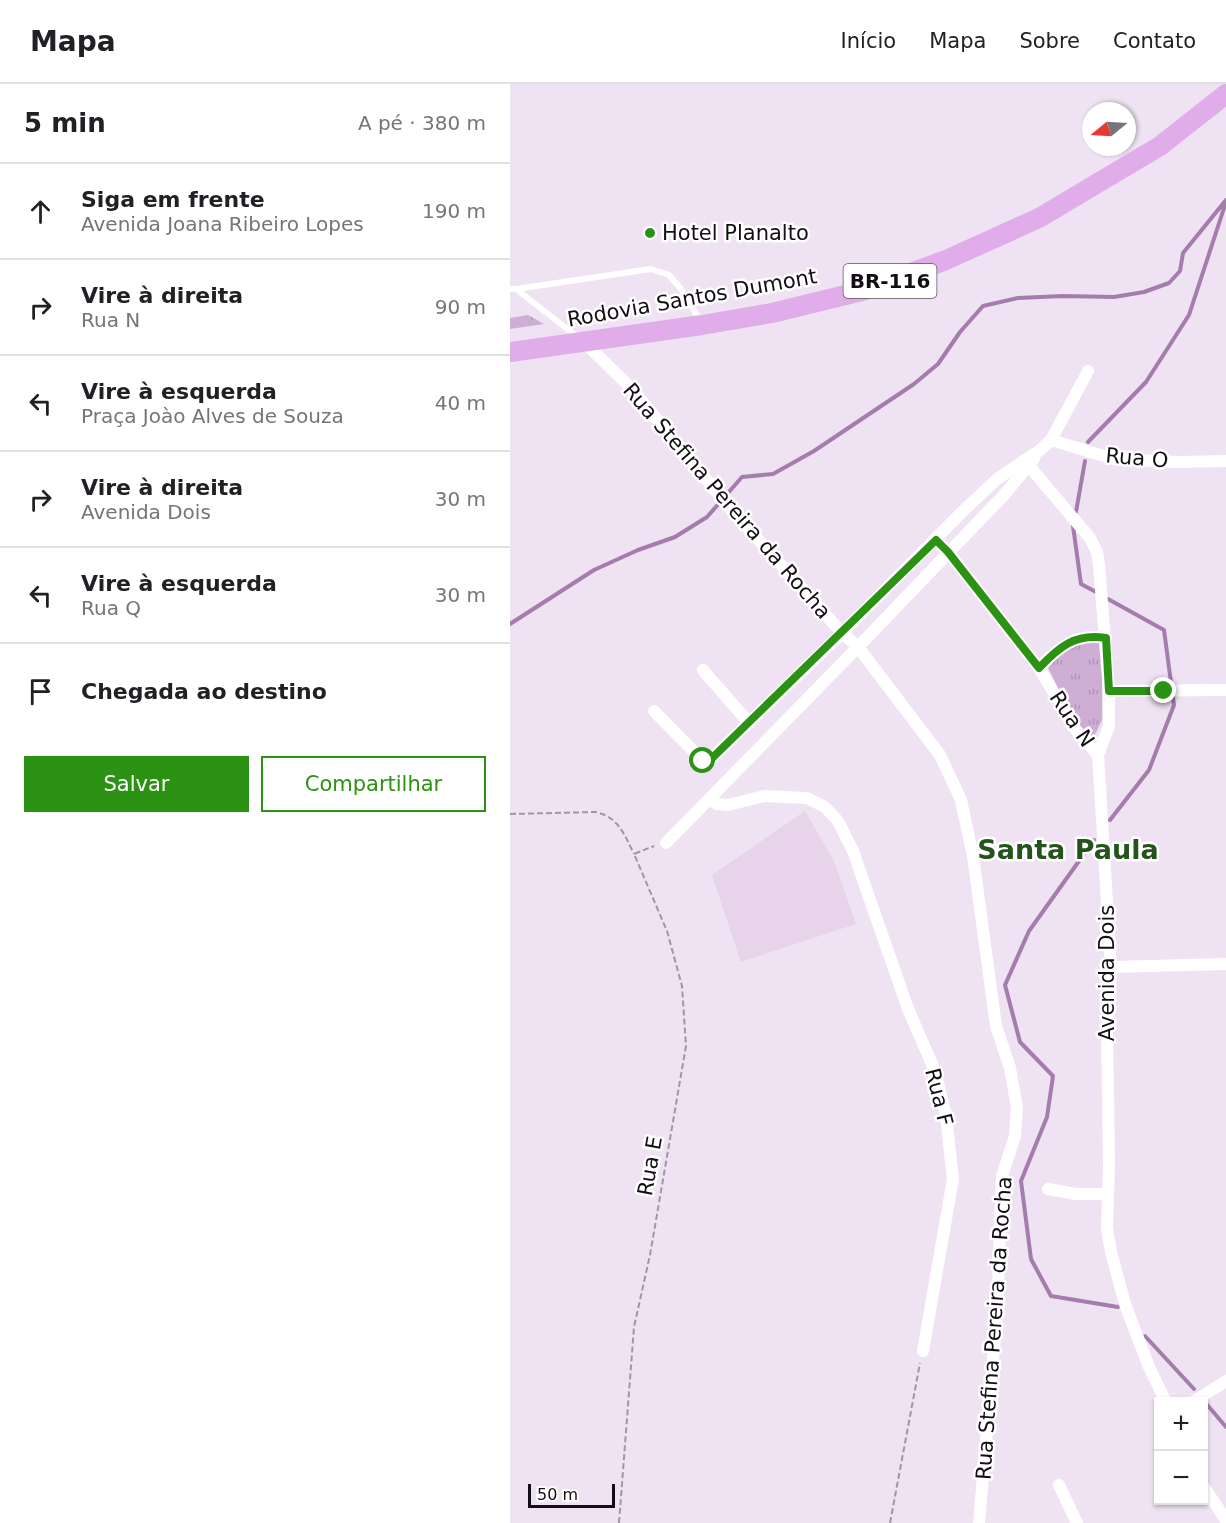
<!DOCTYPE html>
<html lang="pt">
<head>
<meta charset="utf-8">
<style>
	:root { --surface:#fff; --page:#f2f2f2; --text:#202124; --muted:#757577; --line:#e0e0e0; --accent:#2c9213 }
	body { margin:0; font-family:"DejaVu Sans",sans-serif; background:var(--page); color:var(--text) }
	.controls { position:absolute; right:18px; bottom:18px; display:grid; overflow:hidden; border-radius:0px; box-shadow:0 2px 4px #0004 }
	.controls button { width:54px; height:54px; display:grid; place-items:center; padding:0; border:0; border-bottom:2px solid var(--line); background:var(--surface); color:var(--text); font:30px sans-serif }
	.compass { position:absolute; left:572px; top:18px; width:54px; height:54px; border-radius:50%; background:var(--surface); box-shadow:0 2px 4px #0004; rotate:252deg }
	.scale { position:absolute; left:18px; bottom:15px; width:87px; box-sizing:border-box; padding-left:6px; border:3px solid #120e13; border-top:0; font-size:16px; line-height:21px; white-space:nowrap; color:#120e13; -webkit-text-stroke:4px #fff; paint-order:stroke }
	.stop { position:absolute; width:18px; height:18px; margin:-14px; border:4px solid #2c9213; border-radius:50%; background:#fff }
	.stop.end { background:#2c9213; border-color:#fff; box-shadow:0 2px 6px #0008 }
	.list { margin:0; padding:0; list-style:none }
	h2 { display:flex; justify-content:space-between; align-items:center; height:78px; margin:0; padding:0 24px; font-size:26px }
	h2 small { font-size:20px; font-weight:400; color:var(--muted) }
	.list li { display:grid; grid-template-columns:39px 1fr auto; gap:18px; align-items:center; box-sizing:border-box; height:96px; padding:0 24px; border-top:2px solid var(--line) }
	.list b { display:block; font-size:22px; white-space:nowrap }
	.list p { margin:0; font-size:20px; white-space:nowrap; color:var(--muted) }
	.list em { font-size:20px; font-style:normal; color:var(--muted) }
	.actions { display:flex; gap:12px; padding:18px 24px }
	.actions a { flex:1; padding:14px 0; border:2px solid var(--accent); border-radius:0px; text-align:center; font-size:21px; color:var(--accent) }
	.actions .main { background:var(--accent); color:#fff }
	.icon { flex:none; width:33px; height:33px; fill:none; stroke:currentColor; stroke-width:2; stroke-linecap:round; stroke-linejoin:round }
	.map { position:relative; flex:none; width:716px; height:1439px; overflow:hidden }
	header { display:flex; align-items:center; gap:36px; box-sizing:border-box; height:84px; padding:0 30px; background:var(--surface); border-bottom:2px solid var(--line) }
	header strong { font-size:28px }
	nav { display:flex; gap:33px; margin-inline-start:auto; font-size:21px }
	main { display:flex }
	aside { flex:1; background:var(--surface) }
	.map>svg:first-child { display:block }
</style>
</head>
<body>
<header>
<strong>Mapa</strong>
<nav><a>Início</a><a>Mapa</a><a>Sobre</a><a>Contato</a></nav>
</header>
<main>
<aside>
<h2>5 min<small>A pé · 380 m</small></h2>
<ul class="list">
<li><svg class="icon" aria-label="ahead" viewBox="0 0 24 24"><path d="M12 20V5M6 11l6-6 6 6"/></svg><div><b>Siga em frente</b><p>Avenida Joana Ribeiro Lopes</p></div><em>190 m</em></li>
<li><svg class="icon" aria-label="right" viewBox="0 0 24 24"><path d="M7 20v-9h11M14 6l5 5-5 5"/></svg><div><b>Vire à direita</b><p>Rua N</p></div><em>90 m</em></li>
<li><svg class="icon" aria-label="left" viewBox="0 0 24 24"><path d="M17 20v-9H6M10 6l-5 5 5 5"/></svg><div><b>Vire à esquerda</b><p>Praça Joào Alves de Souza</p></div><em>40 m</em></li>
<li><svg class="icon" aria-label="right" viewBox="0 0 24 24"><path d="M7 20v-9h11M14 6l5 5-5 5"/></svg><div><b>Vire à direita</b><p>Avenida Dois</p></div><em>30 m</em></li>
<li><svg class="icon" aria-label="left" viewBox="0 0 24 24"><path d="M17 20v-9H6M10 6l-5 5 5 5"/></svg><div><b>Vire à esquerda</b><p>Rua Q</p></div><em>30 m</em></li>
<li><svg class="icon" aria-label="arrive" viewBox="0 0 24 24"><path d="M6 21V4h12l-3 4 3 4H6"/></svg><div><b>Chegada ao destino</b></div></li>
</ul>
<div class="actions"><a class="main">Salvar</a><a>Compartilhar</a></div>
</aside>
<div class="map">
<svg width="716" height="1439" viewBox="0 0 716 1439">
	<defs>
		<pattern id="grass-tufts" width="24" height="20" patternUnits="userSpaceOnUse" patternTransform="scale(1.5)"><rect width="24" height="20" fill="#cfaed6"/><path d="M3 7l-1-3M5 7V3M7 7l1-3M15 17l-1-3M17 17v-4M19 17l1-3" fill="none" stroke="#b194b7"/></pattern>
	</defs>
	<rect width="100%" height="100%" fill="#efe2f2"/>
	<path fill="#e7d4eb" d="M295,727L324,777L346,840L231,878L202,791Z"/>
	<path fill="url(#grass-tufts)" d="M18,231L34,240L0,245V234Z
		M572,556L592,559V636L583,655C567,646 547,601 538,584L548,572Z"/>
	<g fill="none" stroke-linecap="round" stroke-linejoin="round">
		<path stroke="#a47dac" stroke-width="4" d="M578,358L636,298L679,231L715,121
			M566,428L575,377
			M563,442L571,500L586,508
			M598,515L654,546L664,621L639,686L600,736
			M0,540L84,486L128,466L165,453L197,433L232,393L263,390L304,367L404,300L428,280L450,248L473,222L508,214L553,212L604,213L634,208L659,199L670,187L673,169L716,116
			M584,756L519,847L495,901L510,958L543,992L537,1033L511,1097L521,1175L541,1212L608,1223
			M635,1252L684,1305
			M694,1317L716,1343"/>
		<path stroke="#a197a4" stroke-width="2" stroke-dasharray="6 3" stroke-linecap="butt" d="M0,730L86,728C109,734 114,750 124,770
			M109,1439L124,1243L140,1171L176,962L172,902L157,847L124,770L144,762
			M380,1439L410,1279"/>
		<path stroke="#fff" stroke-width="6" d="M0,205H6L69,254
			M6,205L141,185L159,191L171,205L191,238"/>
		<path stroke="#fff" stroke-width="12" d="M74,258L123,306L218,422L332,549L348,563L430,671L451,716L463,772L486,942L500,984L507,1024L505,1052L492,1092L487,1228L469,1439
			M541,356L604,375L669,378L716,377
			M514,376L580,454L587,468L589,481L599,607V642L588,671L601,883L597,946L599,1079L597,1144L601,1168L615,1220L639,1283L656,1318
			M426,456L438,468L529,584L566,646L588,671
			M529,584C549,563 565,549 596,554
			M193,586L239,639
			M599,607L716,606
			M144,627L193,677L198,678L332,549L452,428L487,395L529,367L541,356L578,287
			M200,716L207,720L218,721L254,712L297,714L315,723L328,737L343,767L398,925L425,987L436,1032L443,1095L413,1267
			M156,759L348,563L493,412L524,375
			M601,883L716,880
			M538,1105L566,1110H598
			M683,1318L716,1297
			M549,1401L567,1439
			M694,1403L716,1436"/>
		<path stroke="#e0acea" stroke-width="20" d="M0,268L192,241L262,229L352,207L436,176L529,134L650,62L716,10"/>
	</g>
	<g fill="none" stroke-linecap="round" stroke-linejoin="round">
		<path stroke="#2c9213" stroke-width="8" d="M193,677L198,678L426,456L438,468L529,584C549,563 565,549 596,554L599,607H654"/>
	</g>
	<circle fill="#2c9213" stroke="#fff" stroke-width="2" cx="140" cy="149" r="6"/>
	<g text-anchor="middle" stroke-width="5" stroke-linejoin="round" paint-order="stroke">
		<rect fill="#fff" stroke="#59565a" stroke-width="1.5" x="333.5" y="180" width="93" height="34" rx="4.5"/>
		<g font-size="20" font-weight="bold" fill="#120e13">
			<text x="380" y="204">BR-116</text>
		</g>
		<g font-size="21" fill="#120e13" stroke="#fff" text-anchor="start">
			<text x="152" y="156">Hotel Planalto</text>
		</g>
		<g font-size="21" fill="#120e13" stroke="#fff">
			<text transform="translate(182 214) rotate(-10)" y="7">Rodovia Santos Dumont</text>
			<text transform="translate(627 374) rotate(5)" y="7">Rua O</text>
			<text transform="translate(217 417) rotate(49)" y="7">Rua Stefina Pereira da Rocha</text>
			<text transform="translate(562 635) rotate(56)" y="7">Rua N</text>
			<text transform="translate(597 889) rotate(-90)" y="7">Avenida Dois</text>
			<text transform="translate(429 1013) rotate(76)" y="7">Rua F</text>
			<text transform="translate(140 1082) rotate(-80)" y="7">Rua E</text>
			<text transform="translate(484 1244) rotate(-86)" y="7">Rua Stefina Pereira da Rocha</text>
		</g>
		<g font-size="27" font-weight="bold" fill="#24531b" stroke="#fff">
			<text x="558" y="775">Santa Paula</text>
		</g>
	</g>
</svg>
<div class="controls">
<button>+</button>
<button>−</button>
</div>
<svg class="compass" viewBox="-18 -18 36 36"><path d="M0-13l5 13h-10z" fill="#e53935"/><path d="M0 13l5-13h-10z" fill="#757577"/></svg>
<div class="scale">50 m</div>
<div class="stop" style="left:193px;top:677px"></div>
<div class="stop end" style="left:654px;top:607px"></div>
</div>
</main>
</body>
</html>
